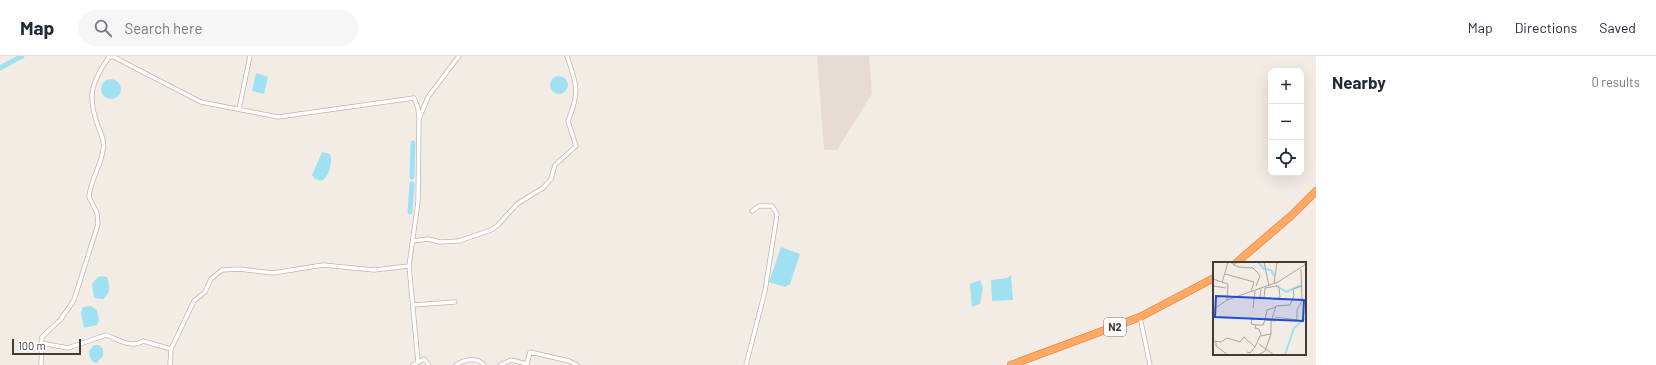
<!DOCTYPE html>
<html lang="en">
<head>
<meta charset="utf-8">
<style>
	:root { --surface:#fff; --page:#f6f6f7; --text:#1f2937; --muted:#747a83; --line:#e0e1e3 }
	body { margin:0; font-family:Barlow,sans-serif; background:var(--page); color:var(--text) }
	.controls { position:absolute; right:12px; top:12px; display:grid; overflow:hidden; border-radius:8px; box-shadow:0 4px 16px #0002 }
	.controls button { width:36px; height:36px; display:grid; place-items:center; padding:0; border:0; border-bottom:1px solid var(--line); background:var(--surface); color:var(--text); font:20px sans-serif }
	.scale { position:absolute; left:12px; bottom:10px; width:69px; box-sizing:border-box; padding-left:4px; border:2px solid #453b35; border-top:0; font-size:11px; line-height:14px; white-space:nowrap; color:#453b35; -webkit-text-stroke:3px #fff; paint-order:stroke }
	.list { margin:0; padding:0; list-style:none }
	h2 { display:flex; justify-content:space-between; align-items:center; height:52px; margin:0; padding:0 16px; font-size:17px }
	h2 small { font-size:13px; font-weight:400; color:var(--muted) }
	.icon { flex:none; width:22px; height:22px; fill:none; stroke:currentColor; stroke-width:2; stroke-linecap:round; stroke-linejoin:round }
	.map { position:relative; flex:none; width:1316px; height:309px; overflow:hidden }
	header { display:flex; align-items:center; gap:24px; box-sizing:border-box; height:56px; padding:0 20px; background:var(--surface); border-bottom:1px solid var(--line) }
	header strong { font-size:19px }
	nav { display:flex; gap:22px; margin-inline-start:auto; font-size:14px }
	.search { width:280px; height:36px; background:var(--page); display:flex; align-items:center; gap:10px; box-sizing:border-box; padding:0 14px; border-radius:22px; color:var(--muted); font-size:15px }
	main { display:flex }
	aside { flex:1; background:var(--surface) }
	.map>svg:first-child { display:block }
</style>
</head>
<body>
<header>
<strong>Map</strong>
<div class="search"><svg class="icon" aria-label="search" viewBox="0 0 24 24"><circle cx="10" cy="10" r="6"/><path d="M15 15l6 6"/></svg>Search here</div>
<nav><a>Map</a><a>Directions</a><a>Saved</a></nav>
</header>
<main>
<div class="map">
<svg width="1316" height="309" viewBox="0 0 1316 309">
	<rect width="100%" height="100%" fill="#f3ece5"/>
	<path fill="#e7dcd3" d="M817,0H869L872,38L837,94H824Z"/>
	<path fill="#a0e1f1" d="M256,17L268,21L264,38L252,35Z
		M550 29a9 9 0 1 1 18 0a9 9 0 1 1-18 0Z
		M101 33a10 10 0 1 1 20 0a10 10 0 1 1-20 0Z
		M322,96L330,98C333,105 329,122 321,125L315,123L312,119Z
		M781,191L800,198L790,228L785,231L769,226Z
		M1011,219L1013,244L992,245L991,224L1007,222Z
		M102,220L107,221C110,230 111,237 103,243L94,242L92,228L98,221Z
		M980,224L983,232L980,248L972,251L970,228Z
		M91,250L97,254L99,264L97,269L84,272L81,257L83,251Z
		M94,289H99L103,293V300L97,307C91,307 89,300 89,295Z"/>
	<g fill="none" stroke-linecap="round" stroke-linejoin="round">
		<path stroke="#a0e1f1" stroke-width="5" d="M0,12L22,0
			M412,121L413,87
			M410,156L412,128"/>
		<defs>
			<path id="street" d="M239,53L250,0
				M413,185L428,183L440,186L459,185L491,174L498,169L517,148L543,132L551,123L555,109L576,90L568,65C580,36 577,29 567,0
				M409,210L418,306
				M413,249L455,246
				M1140,261L1150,309
				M41,287L68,292L106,279C118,283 131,293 143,285L171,293
				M41,309L42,281L61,263L74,244L98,168L97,157L89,141C90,125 101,110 103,94C105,86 101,77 98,70C87,40 91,27 109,1H114L135,12L201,46L278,61L414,42L418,52L419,63
				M170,309L171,293L194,245L205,236L211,223L222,214L239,213L273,217L323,209L374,214L409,210L418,146L419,63L428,41L459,0
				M413,309L424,303L429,309
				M456,309C463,304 477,300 484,309
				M500,309L511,304L527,308L530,296L569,305L577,309
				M746,309L765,235L777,158L772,150H759L752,155"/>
			<path id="highway" d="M1236,207L1292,159L1316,135
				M1011,309L1140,261L1214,222"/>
		</defs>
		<use href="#street" stroke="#c1b4ab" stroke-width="5"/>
		<use href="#highway" stroke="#df7a33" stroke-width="8"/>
		<use href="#street" stroke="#fff" stroke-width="3.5"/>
		<use href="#highway" stroke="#ffa964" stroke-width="7"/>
	</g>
	<g text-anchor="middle" stroke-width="4" stroke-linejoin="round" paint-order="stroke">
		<rect fill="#fff" stroke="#7d7672" stroke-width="1" x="1104" y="262" width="22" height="18" rx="3"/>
		<g font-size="11" font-weight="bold" fill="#453b35">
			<text x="1115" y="275">N2</text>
		</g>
	</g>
	<g transform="translate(1213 206)">
		<rect width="93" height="93" fill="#f3ece5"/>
		<path fill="none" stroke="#a0e1f1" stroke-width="2" d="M45,0L51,7L58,8L61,14M63,23L73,30L88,23M72,93L81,66L93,56"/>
		<path fill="none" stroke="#ada59f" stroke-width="1" d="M17,0L25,5L40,6L45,11L47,14L43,24M51,0L56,24M21,4L22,1L34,0M12,12L41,20L38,29M0,17L15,22L14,38M9,21L15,0M61,21L64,0M0,24L13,26M48,27L47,35L63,37L67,35L66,26L64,24L52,26L51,36M40,46L42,29M0,48L14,38L65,20L93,2M62,55L84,58V48L89,39L88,7M36,56L39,57L38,62L43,63L42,66L46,67L48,73M52,58L54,48L63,45M43,63H50L52,58L63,59M0,79L8,80L14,76L27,80L31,75L42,85L37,91L34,90M3,80V84L15,93M46,82L61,93M42,85L47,74L58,72V60L63,44L77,43L81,34L80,27L89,24M45,93L52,89L58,72"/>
		<path fill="#1d4ed8" fill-opacity="0.15" stroke="#1d4ed8" stroke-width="2" d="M3,34L91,38L90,59L2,55Z"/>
		<rect width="93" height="93" fill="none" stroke="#453b35" stroke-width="2"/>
	</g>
</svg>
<div class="controls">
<button>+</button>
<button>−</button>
<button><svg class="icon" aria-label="locate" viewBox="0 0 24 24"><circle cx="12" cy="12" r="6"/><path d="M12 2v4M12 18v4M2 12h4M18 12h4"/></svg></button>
</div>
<div class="scale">100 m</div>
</div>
<aside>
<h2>Nearby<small>0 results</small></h2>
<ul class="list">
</ul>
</aside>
</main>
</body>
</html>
